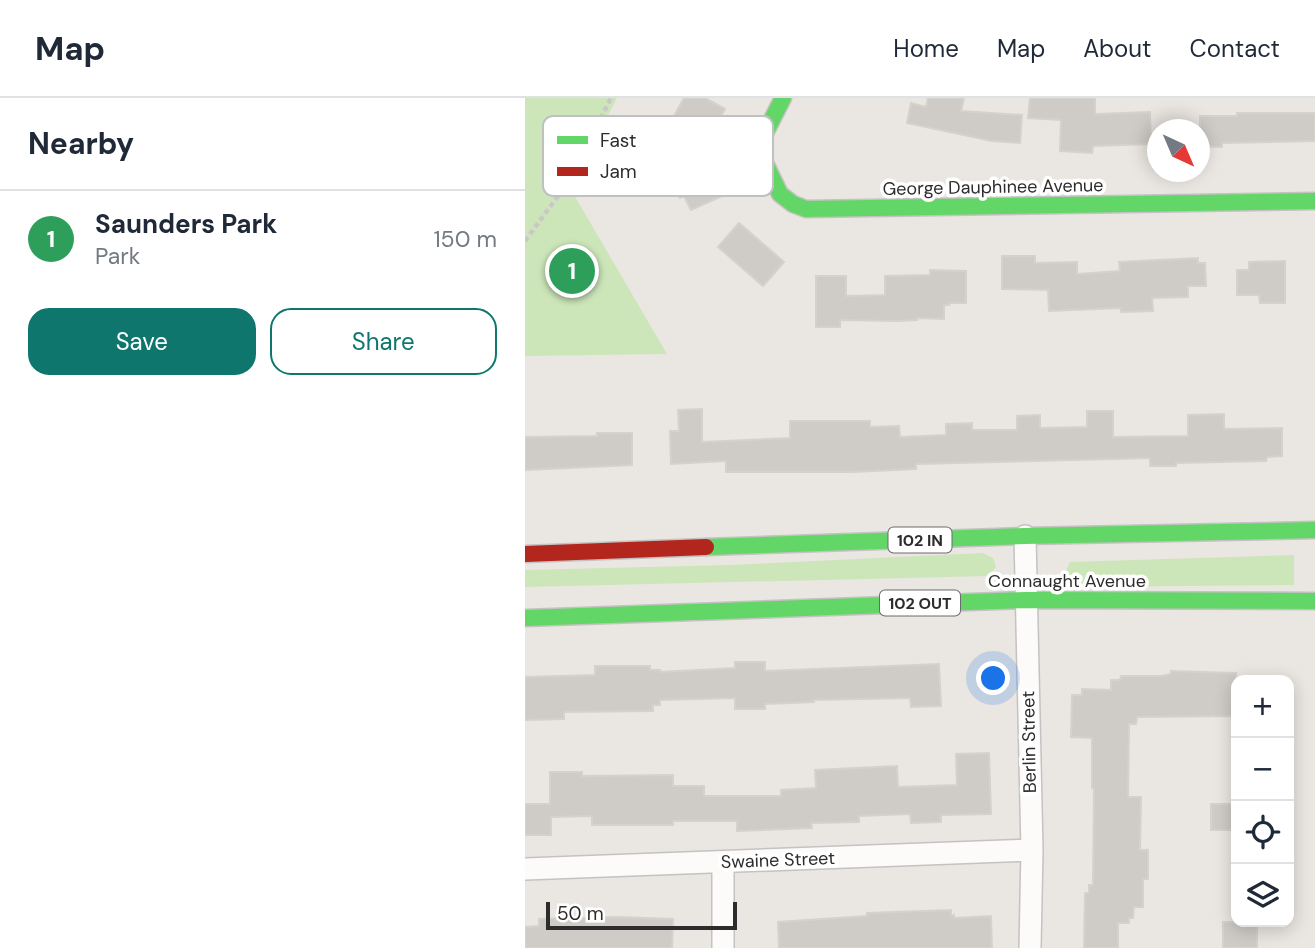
<!DOCTYPE html>
<html lang="en">
<head>
<meta charset="utf-8">
<style>
	:root { --surface:#fff; --page:#f6f6f7; --text:#1f2937; --muted:#747a83; --line:#e0e1e3; --accent:#0f766e }
	body { margin:0; font-family:"DM Sans",sans-serif; background:var(--page); color:var(--text) }
	.controls { position:absolute; right:21px; bottom:21px; display:grid; overflow:hidden; border-radius:14px; box-shadow:0 4px 18px #0003 }
	.controls button { width:63px; height:63px; display:grid; place-items:center; padding:0; border:0; border-bottom:2px solid var(--line); background:var(--surface); color:var(--text); font:35px sans-serif }
	.compass { position:absolute; left:622px; top:21px; width:63px; height:63px; border-radius:50%; background:var(--surface); box-shadow:0 4px 18px #0003; rotate:136deg }
	.scale { position:absolute; left:21px; bottom:18px; width:191px; box-sizing:border-box; padding-left:7px; border:4px solid #2c2c2c; border-top:0; font-size:19px; line-height:24px; white-space:nowrap; color:#2c2c2c; -webkit-text-stroke:5px #fff; paint-order:stroke }
	.you { position:absolute; left:469px; top:581px; width:24px; height:24px; margin:-18px; border:5px solid #fff; border-radius:50%; background:#1a73e8; box-shadow:0 0 0 10px #1a73e833 }
	.badge { display:grid; place-items:center; width:46px; height:46px; border-radius:50%; background:var(--accent); color:#fff; font-size:23px; font-weight:700 }
	.pin { position:absolute; translate:-50% -50%; border:4px solid #fff; box-shadow:0 2px 7px #0006 }
	.list { margin:0; padding:0; list-style:none }
	h2 { display:flex; justify-content:space-between; align-items:center; height:91px; margin:0; padding:0 28px; font-size:30px }
	h2 small { font-size:23px; font-weight:400; color:var(--muted) }
	.list li { display:grid; grid-template-columns:46px 1fr auto; gap:21px; align-items:center; box-sizing:border-box; height:98px; padding:0 28px; border-top:2px solid var(--line) }
	.list b { display:block; font-size:26px; white-space:nowrap }
	.list p { margin:0; font-size:23px; white-space:nowrap; color:var(--muted) }
	.list em { font-size:23px; font-style:normal; color:var(--muted) }
	.actions { display:flex; gap:14px; padding:21px 28px }
	.actions a { flex:1; padding:16px 0; border:2px solid var(--accent); border-radius:21px; text-align:center; font-size:24px; color:var(--accent) }
	.actions .main { background:var(--accent); color:#fff }
	.icon { flex:none; width:38px; height:38px; fill:none; stroke:currentColor; stroke-width:2; stroke-linecap:round; stroke-linejoin:round }
	.map { position:relative; flex:none; width:790px; height:850px; overflow:hidden }
	header { display:flex; align-items:center; gap:42px; box-sizing:border-box; height:98px; padding:0 35px; background:var(--surface); border-bottom:2px solid var(--line) }
	header strong { font-size:33px }
	nav { display:flex; gap:38px; margin-inline-start:auto; font-size:24px }
	main { display:flex }
	aside { flex:1; background:var(--surface) }
	.map>svg:first-child { display:block }
</style>
</head>
<body>
<header>
<strong>Map</strong>
<nav><a>Home</a><a>Map</a><a>About</a><a>Contact</a></nav>
</header>
<main>
<aside>
<h2>Nearby<small></small></h2>
<ul class="list">
<li><span class="badge" style="background:#2e9e5b">1</span><div><b>Saunders Park</b><p>Park</p></div><em>150 m</em></li>
</ul>
<div class="actions"><a class="main">Save</a><a>Share</a></div>
</aside>
<div class="map">
<svg width="790" height="850" viewBox="0 0 790 850">
	<rect width="100%" height="100%" fill="#eae6e1"/>
	<path fill="#cce6b9" d="M0,0H92L45,90L142,256L0,258Z
		M458,455L468,460L471,469L464,478L0,489V472L205,467Z
		M769,457V487L542,489L539,477L545,464Z"/>
	<path fill="#cfccc8" stroke="#d5d2cd" stroke-width="2" d="M159,0H180L200,11L180,48L143,29Z
		M403,0H439L436,13L497,17L495,45L467,43L382,25L386,5L401,9Z
		M505,0H570V16L625,14L626,46L568,48L567,55L535,53L536,22L503,20Z
		M712,15H790V43L697,45V49L675,48V18H712Z
		M175,52L195,99L166,112L159,98L155,100L141,67Z
		M214,125L259,164L238,188L193,149Z
		M477,158H510V165L552,164V176L595,173L594,164L673,160V165H680L681,188H663V199L627,200L628,213L596,214V210L524,213L523,192L477,191Z
		M760,163V205H735L734,197H712V172H724V164Z
		M405,172L441,173V205H425L424,207H419V221L392,220V222L371,223L315,222V229H291V178H321V198L360,197V178L405,177Z
		M177,311V344L265,340V323H345V329L374,328L375,339L421,337V326L447,325V332H492V318L515,317V330L562,329V313H588V339L663,338V317L699,316V331L757,330V358L742,359L741,363L651,365V368H625V360L391,366V371L327,374H201V363L146,366L145,333H154L153,312Z
		M72,335H107V367L0,372V339L72,338Z
		M210,564H240V573L414,566L416,608L386,609L385,600L288,602L289,604L240,606V611H210V600L135,602V607H128V613L39,614V621L0,622V579L70,577V568H125V572H135V574L210,570Z
		M646,573L711,575V618L612,619L611,626H604L603,699H616L615,752H623V781H618V809H609L608,820H604V825H593V850H559L560,795H564V787H568L569,690H567V640L546,639L547,597H557V591L586,592V582H595L596,578H636L646,576Z
		M464,655L466,716L416,717V724L386,725L385,716L334,718V724L286,725L287,730L212,733V723H148V727H67V718L26,719V737H0V706H25V674H57V678L148,677V688H179V698H256V692L291,690L290,672L372,668L373,689L432,687L431,656Z
		M686,706H711V732H686Z
		M426,812V818L429,817V820L466,818L467,850H254L253,824L342,818V815Z
		M92,819L148,821L147,850H0V829L14,828V821Z
		M698,824H732V850H698Z"/>
	<g fill="none" stroke-linecap="round" stroke-linejoin="round">
		<defs>
			<path id="street" d="M500,438L507,752L505,850
				M0,771L507,752
				M198,850V764"/>
			<path id="fast" d="M258,0L237,41L238,61L255,96L268,106L281,111L790,103
				M181,449L500,438L790,432
				M0,520L501,502L790,503"/>
			<path id="jam" d="M0,456L181,449"/>
		</defs>
		<use href="#street" stroke="#c4c2c2" stroke-width="24"/>
		<use href="#fast" stroke="#c4c2c2" stroke-width="19"/>
		<use href="#jam" stroke="#c4c2c2" stroke-width="19"/>
		<path stroke="#c8c8c7" stroke-width="4.5" stroke-dasharray="5 3.5" stroke-linecap="butt" d="M0,143L44,83L86,0"/>
		<use href="#street" stroke="#fcfbfa" stroke-width="21"/>
		<use href="#fast" stroke="#63d668" stroke-width="16"/>
		<use href="#jam" stroke="#b3261e" stroke-width="16"/>
	</g>
	<g text-anchor="middle" stroke-width="7" stroke-linejoin="round" paint-order="stroke">
		<g fill="#fff" stroke="#6b6b6b" stroke-width="2">
			<rect x="363.5" y="429.5" width="63" height="25" rx="5"/>
			<rect x="355" y="492.5" width="80" height="25" rx="5"/>
		</g>
		<g font-size="16" font-weight="bold" fill="#2c2c2c">
			<text x="395" y="448">102 IN</text>
			<text x="395" y="511">102 OUT</text>
		</g>
		<g font-size="18" fill="#2c2c2c" stroke="#fff">
			<text transform="translate(468 89) rotate(-1)" y="6">George Dauphinee Avenue</text>
			<text x="542" y="489">Connaught Avenue</text>
			<text transform="translate(504 644) rotate(-91)" y="6">Berlin Street</text>
			<text transform="translate(253 762) rotate(-2)" y="6">Swaine Street</text>
		</g>
	</g>
	<rect x="18" y="18" width="230" height="80" rx="10" fill="#fff" stroke="#c0c0c0" stroke-width="2"/>
	<rect x="32" y="38" width="31" height="8" fill="#63d668"/>
	<rect x="32" y="69" width="31" height="9" fill="#b3261e"/>
	<g font-size="19" fill="#2c2c2c">
		<text x="75" y="49">Fast</text>
		<text x="75" y="80">Jam</text>
	</g>
</svg>
<div class="controls">
<button>+</button>
<button>−</button>
<button><svg class="icon" aria-label="locate" viewBox="0 0 24 24"><circle cx="12" cy="12" r="6"/><path d="M12 2v4M12 18v4M2 12h4M18 12h4"/></svg></button>
<button><svg class="icon" aria-label="layers" viewBox="0 0 24 24"><path d="M12 4l9 5-9 5-9-5zM3 14l9 5 9-5"/></svg></button>
</div>
<svg class="compass" viewBox="-18 -18 36 36"><path d="M0-13l5 13h-10z" fill="#e53935"/><path d="M0 13l5-13h-10z" fill="#747a83"/></svg>
<div class="scale">50 m</div>
<div class="you"></div>
<div class="pin badge" style="left:47px;top:173px;background:#2e9e5b">1</div>
</div>
</main>
</body>
</html>
